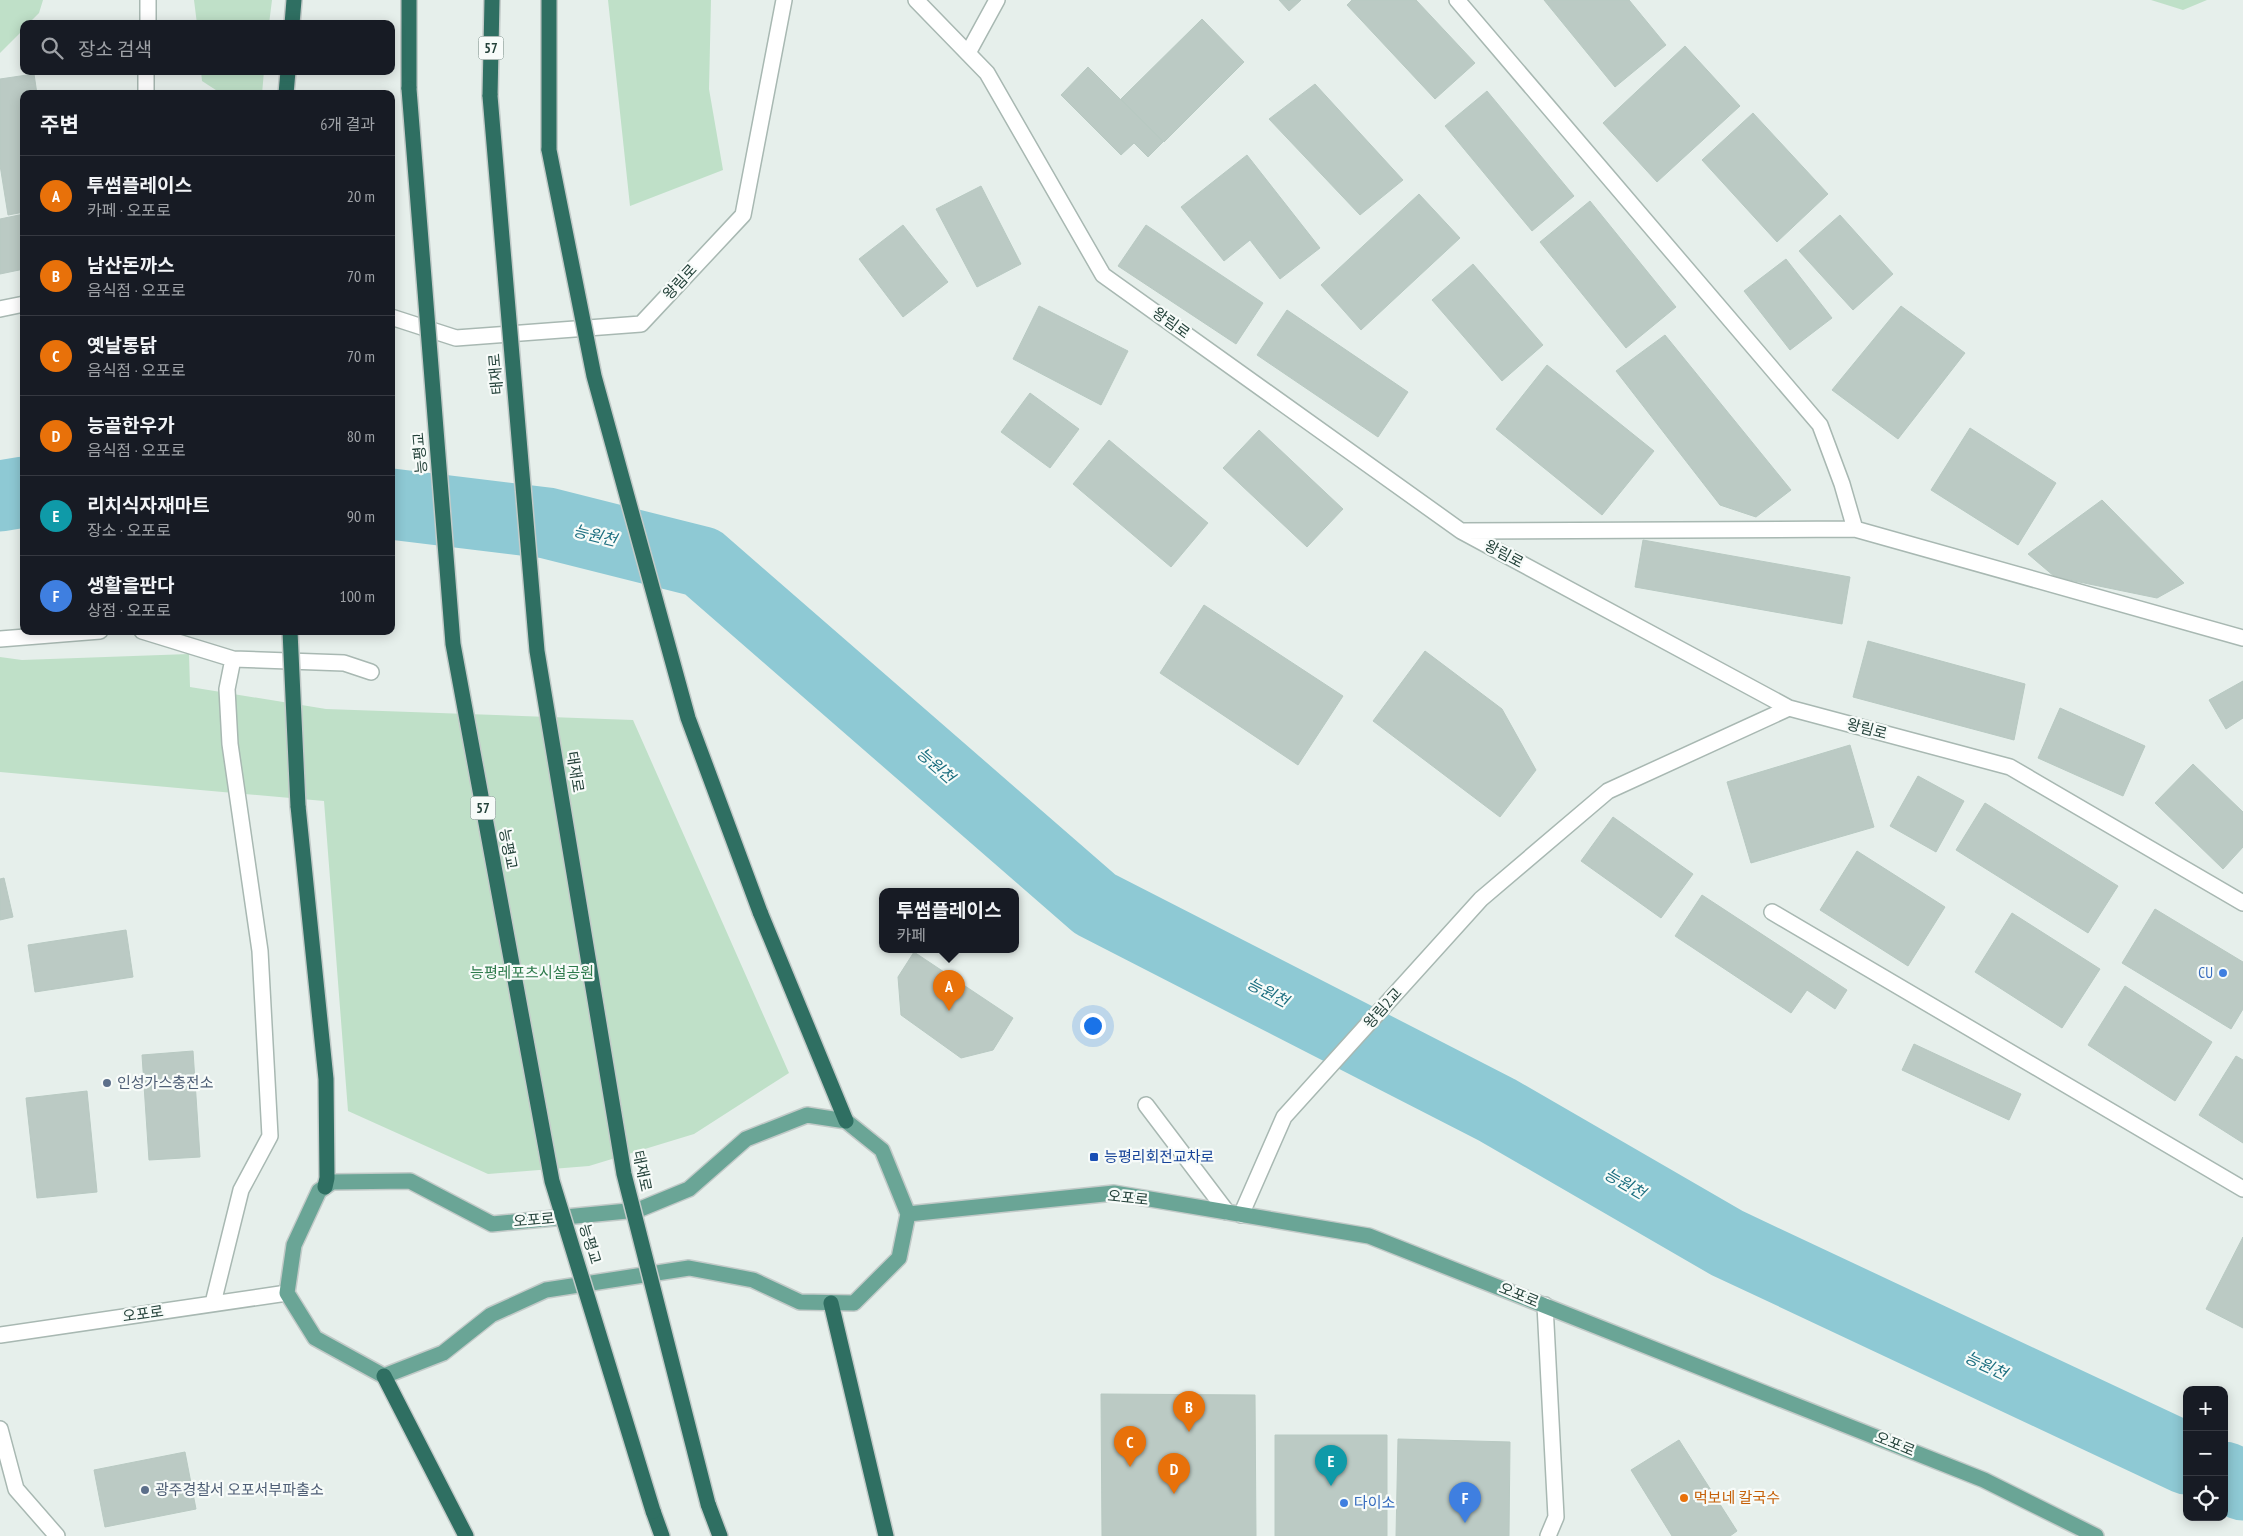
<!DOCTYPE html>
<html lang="ko">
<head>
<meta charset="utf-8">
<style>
	:root { --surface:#171b24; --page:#242831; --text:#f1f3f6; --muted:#9ea1a6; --line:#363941; --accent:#db2777 }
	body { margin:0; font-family:"PT Sans Narrow","Noto Sans KR",sans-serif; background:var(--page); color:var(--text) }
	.controls { position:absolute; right:15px; bottom:15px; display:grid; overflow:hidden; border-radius:10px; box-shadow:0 2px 12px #0003 }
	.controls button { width:45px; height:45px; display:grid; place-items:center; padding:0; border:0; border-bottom:1px solid var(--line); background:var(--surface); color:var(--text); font:25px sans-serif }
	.you { position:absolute; left:1092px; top:1025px; width:18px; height:18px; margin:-12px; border:4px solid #fff; border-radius:50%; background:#1a73e8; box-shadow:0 0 0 8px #1a73e833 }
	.badge { display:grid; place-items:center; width:32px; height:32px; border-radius:50%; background:var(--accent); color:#fff; font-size:16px; font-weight:700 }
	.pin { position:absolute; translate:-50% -41px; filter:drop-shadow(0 1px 2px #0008) }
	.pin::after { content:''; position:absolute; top:26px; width:18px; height:15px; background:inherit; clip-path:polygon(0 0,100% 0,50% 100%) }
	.popup { position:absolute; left:879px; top:888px; width:140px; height:65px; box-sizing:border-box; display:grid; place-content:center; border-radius:10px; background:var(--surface); filter:drop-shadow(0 1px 4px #0005); font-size:16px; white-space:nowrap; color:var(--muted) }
	.popup b { font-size:19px; color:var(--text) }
	.popup::after { content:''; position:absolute; left:50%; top:100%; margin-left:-10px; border:10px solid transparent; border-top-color:var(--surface) }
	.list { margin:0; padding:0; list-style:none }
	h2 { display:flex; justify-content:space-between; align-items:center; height:65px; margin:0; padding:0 20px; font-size:21px }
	h2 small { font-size:16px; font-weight:400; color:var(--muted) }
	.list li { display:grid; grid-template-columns:32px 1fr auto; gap:15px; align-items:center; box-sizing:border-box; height:80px; padding:0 20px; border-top:1px solid var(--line) }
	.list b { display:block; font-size:19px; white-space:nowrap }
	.list p { margin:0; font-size:16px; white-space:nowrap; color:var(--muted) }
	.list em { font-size:16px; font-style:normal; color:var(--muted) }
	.icon { flex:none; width:28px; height:28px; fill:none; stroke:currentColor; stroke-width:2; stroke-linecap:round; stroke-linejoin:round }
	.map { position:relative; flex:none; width:2243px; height:1536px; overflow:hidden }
	.search { position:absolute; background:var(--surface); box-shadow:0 2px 12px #0003; left:20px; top:20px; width:375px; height:55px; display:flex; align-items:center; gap:12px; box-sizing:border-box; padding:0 18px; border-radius:10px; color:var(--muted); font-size:19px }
	.panel { position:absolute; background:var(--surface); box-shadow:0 2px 12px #0003; left:20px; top:90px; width:375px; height:545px; border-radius:10px }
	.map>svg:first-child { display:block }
</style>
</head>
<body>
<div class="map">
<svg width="2243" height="1536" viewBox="0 0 2243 1536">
	<rect width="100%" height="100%" fill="#e6efeb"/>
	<path fill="#bfe0c8" d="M0,0H43L39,13L28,24H24V29L0,53Z
		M194,0H272L269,24H197Z
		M608,0H711L709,89L723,170L630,206Z
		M2151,0H2207L2183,10Z
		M201,71H264L262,94H222L202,81Z
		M189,654L190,687L326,709L633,720L789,1073L694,1134L589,1166L488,1174L348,1111L324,801L0,772V657L22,660Z"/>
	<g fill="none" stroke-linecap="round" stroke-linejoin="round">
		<path stroke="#8ec9d4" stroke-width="71" d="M0,496L24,492
			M391,504L547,523L702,562L1095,904L1497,1110L1727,1243L2187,1459
			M2224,1477L2243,1485"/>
	</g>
	<path fill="#bbcac4" stroke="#b8c9c2" d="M1279,0H1301L1289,11Z
		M1352,0H1416L1475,63L1435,99L1347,5Z
		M1544,0H1629L1666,45L1615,87Z
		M1202,19L1244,62L1164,142L1121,99Z
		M1685,46L1740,106L1657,182L1603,123Z
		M1088,67L1163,142L1148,157L1134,143L1121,155L1061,95Z
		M34,74L37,94H24V212L8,215L0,165V79Z
		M1315,84L1403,180L1360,215L1269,119Z
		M1487,91L1574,196L1532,231L1445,126Z
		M1753,113L1828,194L1777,242L1702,160Z
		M1247,155L1320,248L1280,279L1250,240L1224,261L1181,207Z
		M981,186L1021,264L977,287L936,209Z
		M1419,194L1460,238L1361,330L1321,285Z
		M1590,201L1676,307L1626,348L1540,242Z
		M24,214V269L0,274V219Z
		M1840,215L1893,274L1853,310L1799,251Z
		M903,225L948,282L903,317L859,259Z
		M1146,225L1263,303L1236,344L1118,266Z
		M1786,259L1832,318L1790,350L1744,291Z
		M1473,264L1543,345L1502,381L1432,300Z
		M1039,306L1128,351L1101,405L1013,359Z
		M1901,306L1965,353L1898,439L1832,390Z
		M1287,310L1408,392L1378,437L1257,355Z
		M1665,335L1791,490L1756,517L1720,505L1616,371Z
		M1547,365L1654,451L1602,515L1496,429Z
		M1030,393L1079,429L1050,468L1001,432Z
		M1970,428L2056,483L2018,545L1931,490Z
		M1259,430L1343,509L1307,547L1223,468Z
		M1109,440L1208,523L1171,567L1073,484Z
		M2102,500L2184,583L2157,598L2055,577L2028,554Z
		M1643,540L1850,577L1842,624L1635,587Z
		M1204,605L1343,696L1298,765L1160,673Z
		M1868,641L2025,684L2014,740L1853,697Z
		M1425,651L1502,709L1536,770L1500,817L1373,721Z
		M2243,681V718L2226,729L2209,700Z
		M2060,708L2145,746L2123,796L2038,758Z
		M1850,745L1874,827L1751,863L1727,782Z
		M2193,764L2243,812V847L2223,869L2155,803Z
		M1918,776L1964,801L1936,852L1890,826Z
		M1985,803L2118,886L2088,933L1956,850Z
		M1613,817L1693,874L1661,918L1581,861Z
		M1857,851L1945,907L1908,966L1820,910Z
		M4,878L13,917L0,920V879Z
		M1702,895L1847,990L1835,1009L1807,990L1791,1013L1675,936Z
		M2155,909L2243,962V1009L2231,1029L2122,963Z
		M2012,913L2100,969L2062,1028L1975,972Z
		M126,930L133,977L35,992L28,945Z
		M914,952L1013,1018L993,1050L961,1058L901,1015L898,977Z
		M2125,986L2212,1042L2175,1101L2088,1045Z
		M1914,1044L2021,1094L2009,1120L1902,1070Z
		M193,1051L200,1157L149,1160L142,1055Z
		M2236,1056L2243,1060V1143L2199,1115Z
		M87,1091L97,1192L37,1198L26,1098Z
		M2243,1237V1328L2206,1309Z
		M1101,1394L1255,1395L1256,1536H1102Z
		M1275,1435H1387V1536H1275Z
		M1398,1439L1510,1442L1509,1536H1396Z
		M1679,1440L1737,1531L1730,1536H1672L1631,1470Z
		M185,1452L196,1509L105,1527L94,1470Z"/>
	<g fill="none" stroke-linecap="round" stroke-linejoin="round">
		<defs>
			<path id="minor" d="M916,0L987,73L1103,275L1461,531L1789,708L2010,767L2243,903
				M1457,0L1820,425L1842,484L1855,529
				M148,24V0
				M968,53L997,0
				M146,94V71
				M0,309L24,304
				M391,317L456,338L641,324L743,215L784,0
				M1462,531L1855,529L2243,638
				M142,631L233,659
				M0,639L100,631
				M1772,912L2243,1189
				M1146,1105L1227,1212
				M1241,1215L1284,1117L1481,899L1608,791L1789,708
				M213,1303L241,1190L270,1136L260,951L230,744L227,689L233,659L344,663L371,672
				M1545,1305L1556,1517L1548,1536
				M0,1335L287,1293
				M0,1429L16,1489L57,1536"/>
			<path id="major" d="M807,1115L846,1121L882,1150L908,1214L899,1258L854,1303L800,1302L753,1280L689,1268L546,1290L491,1315L443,1353L384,1376L315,1338L287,1293L294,1245L319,1191L332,1182L410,1181L492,1224L638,1210L689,1189L746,1139Z
				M908,1214L1114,1193L1369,1236L1984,1480L2096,1536"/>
			<path id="highway" d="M292,24L294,0
				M409,89V0
				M286,94L288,71
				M490,96L492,0
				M549,150V0
				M298,806L326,1079L327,1178L325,1187
				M760,912L846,1121
				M831,1303L886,1536
				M384,1376L466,1536
				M708,1504L720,1536
				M653,1511L662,1536"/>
		</defs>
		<use href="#minor" stroke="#a8b8b2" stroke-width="18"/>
		<use href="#major" stroke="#c2cac8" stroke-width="18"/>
		<use href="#highway" stroke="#c2cac8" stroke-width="18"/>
		<use href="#minor" stroke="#fff" stroke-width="15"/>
		<use href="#major" stroke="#6aa596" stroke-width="15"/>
		<use href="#highway" stroke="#2f6f62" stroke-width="15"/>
		<defs>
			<path id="highway-bridge" d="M409,89L453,644L552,1181L653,1511
				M490,96L537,651L624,1174L708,1504
				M549,150L594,376L688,718L760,912
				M290,631L298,806"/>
		</defs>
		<use href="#highway-bridge" stroke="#c2cac8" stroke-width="18" stroke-linecap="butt"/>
		<use href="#highway-bridge" stroke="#2f6f62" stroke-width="15"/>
	</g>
	<g fill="#3f7fe0" stroke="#f7fbf9" stroke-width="2">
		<circle cx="2223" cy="973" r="5"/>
		<circle cx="1344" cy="1503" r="5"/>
	</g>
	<g fill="#5c6f8a" stroke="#f7fbf9" stroke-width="2">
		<circle cx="107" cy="1083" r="5"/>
		<circle cx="145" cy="1490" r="5"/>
	</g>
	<rect fill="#1a4fb4" stroke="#f7fbf9" stroke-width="2" x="1089" y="1152" width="10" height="10" rx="2.5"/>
	<circle fill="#e8710a" stroke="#f7fbf9" stroke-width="2" cx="1684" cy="1498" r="5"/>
	<g text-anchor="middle" stroke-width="4.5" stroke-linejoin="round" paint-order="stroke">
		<g fill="#f7fbf9" stroke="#637a73" stroke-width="1">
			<rect x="478.5" y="36.5" width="25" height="23" rx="4"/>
			<rect x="470.5" y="796.5" width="25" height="23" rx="4"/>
		</g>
		<g font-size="14" font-weight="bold" fill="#24423a">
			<text x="491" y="53">57</text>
			<text x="483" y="813">57</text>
		</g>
		<g font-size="15" fill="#24423a" stroke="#f7fbf9">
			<text transform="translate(680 282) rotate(-47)" y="5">왕림로</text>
			<text transform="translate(1171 323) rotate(36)" y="5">왕림로</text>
			<text transform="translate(496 374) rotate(-95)" y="5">태재로</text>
			<text transform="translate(420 453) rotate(-95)" y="5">능평교</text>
			<text transform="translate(1504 554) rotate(28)" y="5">왕림로</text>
			<text transform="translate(1867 729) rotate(15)" y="5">왕림로</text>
			<text transform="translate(575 772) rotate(81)" y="5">태재로</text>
			<text transform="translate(508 849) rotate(79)" y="5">능평교</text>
			<text transform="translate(1383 1008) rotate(-48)" y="5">왕림2교</text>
			<text transform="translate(642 1171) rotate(78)" y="5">태재로</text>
			<text transform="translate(1128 1198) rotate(6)" y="5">오포로</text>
			<text transform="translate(534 1220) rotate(-5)" y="5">오포로</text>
			<text transform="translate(590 1244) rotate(73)" y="5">능평교</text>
			<text transform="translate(1519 1295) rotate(22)" y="5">오포로</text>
			<text transform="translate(143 1314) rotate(-8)" y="5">오포로</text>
			<text transform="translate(1895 1444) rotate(22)" y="5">오포로</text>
		</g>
		<g font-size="15" fill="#2d7a4b" stroke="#f7fbf9">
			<text x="532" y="978">능평레포츠시설공원</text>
		</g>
		<g font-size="15" fill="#366cbe" stroke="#f7fbf9" text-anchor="end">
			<text x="2213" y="978">CU</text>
			<text x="1354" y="1508" text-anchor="start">다이소</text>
		</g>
		<g font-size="15" fill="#4e5e75" stroke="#f7fbf9" text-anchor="start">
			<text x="117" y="1088">인성가스충전소</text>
			<text x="155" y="1495">광주경찰서 오포서부파출소</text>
		</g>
		<g font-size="15" fill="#164399" stroke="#f7fbf9" text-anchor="start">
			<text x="1104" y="1162">능평리회전교차로</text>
		</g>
		<g font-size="15" fill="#c56008" stroke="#f7fbf9" text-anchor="start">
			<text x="1694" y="1503">먹보네 칼국수</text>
		</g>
		<g font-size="16" font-style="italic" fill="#1c6f80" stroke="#f7fbf9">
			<text transform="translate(595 535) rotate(14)" y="6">능원천</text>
			<text transform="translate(936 765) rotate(41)" y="6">능원천</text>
			<text transform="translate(1268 992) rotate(27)" y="6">능원천</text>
			<text transform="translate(1625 1183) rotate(30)" y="6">능원천</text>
			<text transform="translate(1986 1365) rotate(25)" y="6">능원천</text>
		</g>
	</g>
</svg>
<div class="controls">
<button>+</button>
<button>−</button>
<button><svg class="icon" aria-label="locate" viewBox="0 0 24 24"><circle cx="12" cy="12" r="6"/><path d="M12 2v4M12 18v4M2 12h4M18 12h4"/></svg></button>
</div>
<div class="you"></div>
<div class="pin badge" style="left:949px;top:1011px;background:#e8710a">A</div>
<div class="popup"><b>투썸플레이스</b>카페</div>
<div class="pin badge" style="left:1189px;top:1432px;background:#e8710a">B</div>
<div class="pin badge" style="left:1130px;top:1467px;background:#e8710a">C</div>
<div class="pin badge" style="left:1174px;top:1494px;background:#e8710a">D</div>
<div class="pin badge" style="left:1331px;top:1486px;background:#0f9aa8">E</div>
<div class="pin badge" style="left:1465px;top:1523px;background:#3f7fe0">F</div>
<div class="search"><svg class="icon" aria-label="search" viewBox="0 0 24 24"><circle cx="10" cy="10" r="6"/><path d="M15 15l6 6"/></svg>장소 검색</div>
<section class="panel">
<h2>주변<small>6개 결과</small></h2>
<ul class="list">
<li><span class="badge" style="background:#e8710a">A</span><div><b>투썸플레이스</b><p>카페 · 오포로</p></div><em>20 m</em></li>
<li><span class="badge" style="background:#e8710a">B</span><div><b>남산돈까스</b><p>음식점 · 오포로</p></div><em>70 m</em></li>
<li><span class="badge" style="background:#e8710a">C</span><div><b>옛날통닭</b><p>음식점 · 오포로</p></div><em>70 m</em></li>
<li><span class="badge" style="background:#e8710a">D</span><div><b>능골한우가</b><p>음식점 · 오포로</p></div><em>80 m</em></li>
<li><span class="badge" style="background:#0f9aa8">E</span><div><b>리치식자재마트</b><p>장소 · 오포로</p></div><em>90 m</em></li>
<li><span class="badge" style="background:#3f7fe0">F</span><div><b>생활을판다</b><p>상점 · 오포로</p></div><em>100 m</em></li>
</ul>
</section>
</div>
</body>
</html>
